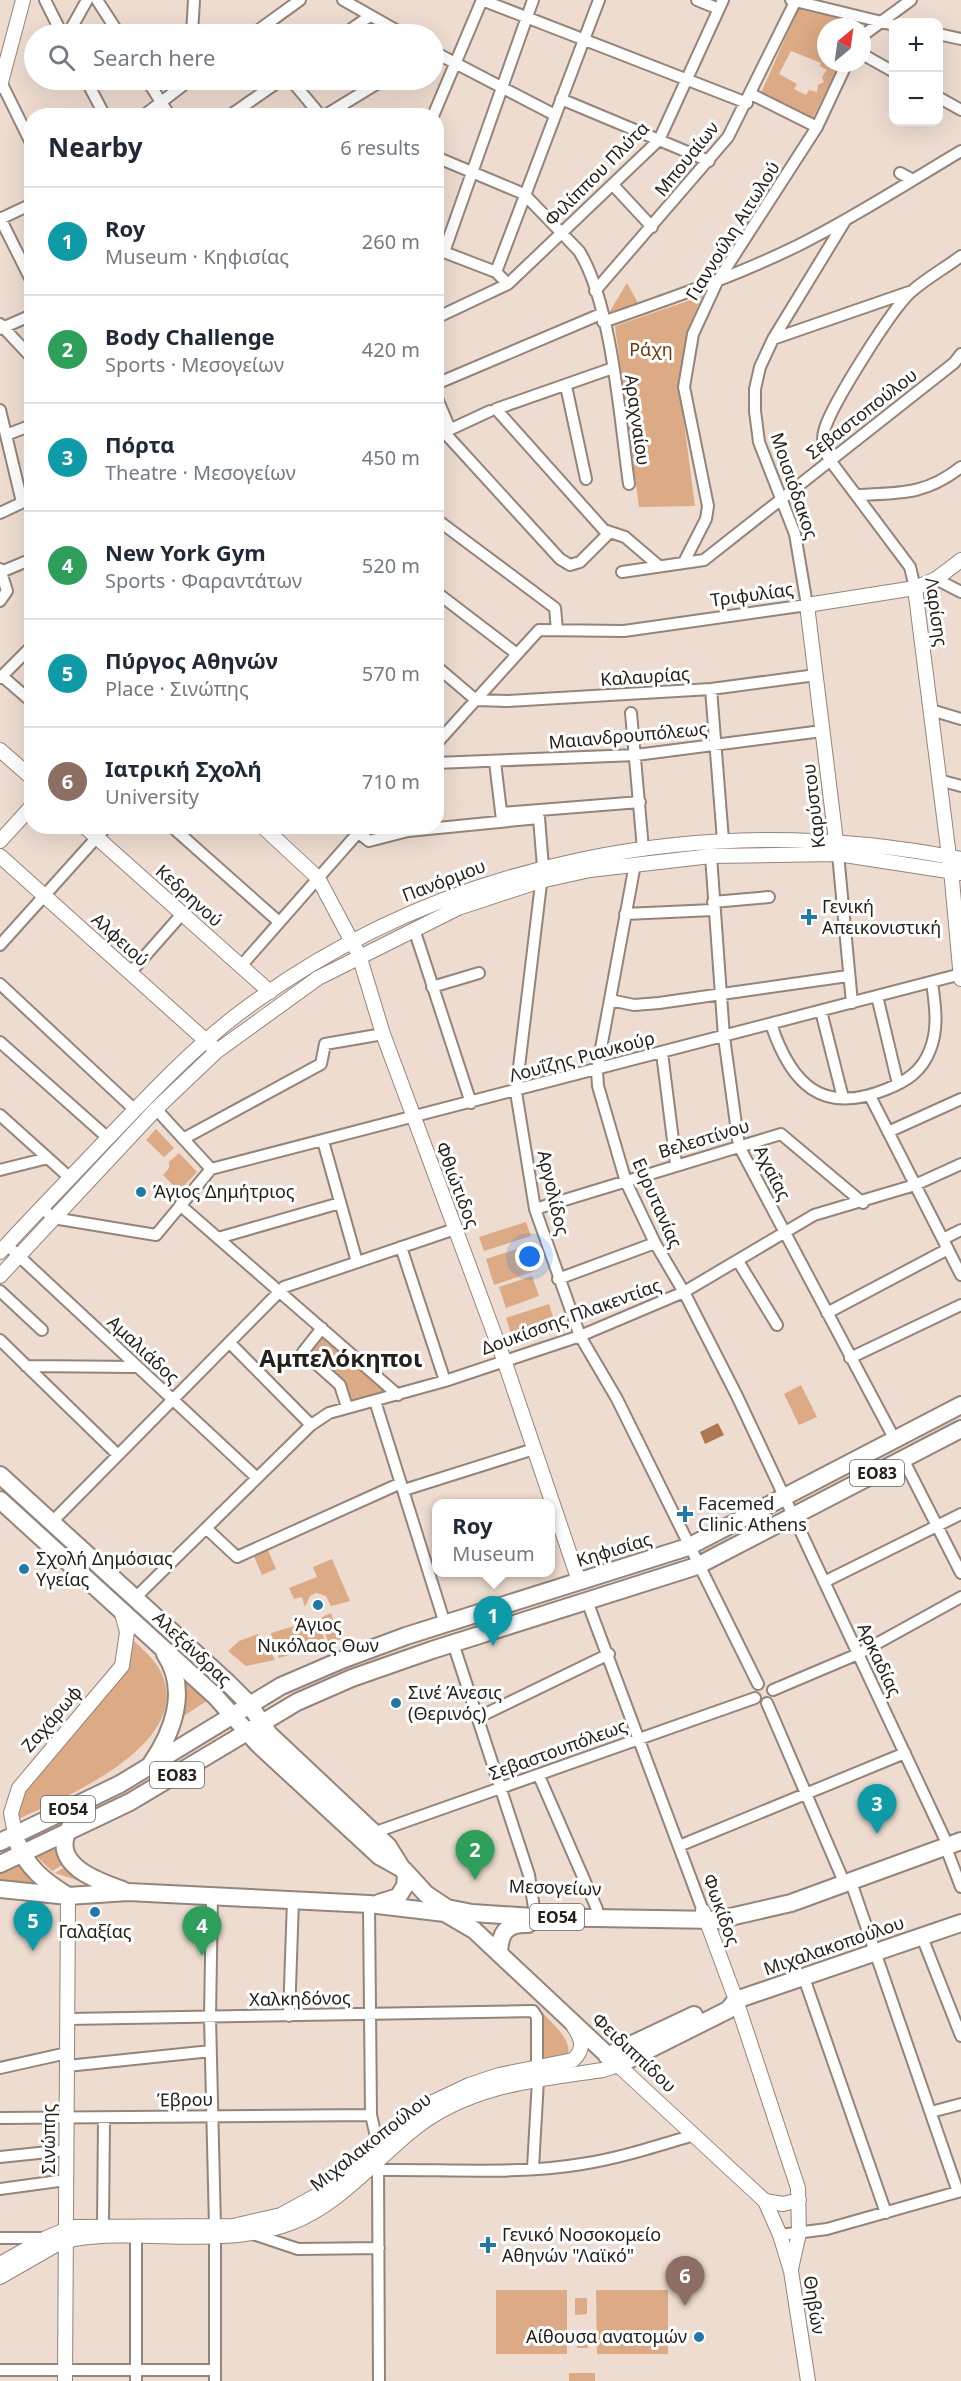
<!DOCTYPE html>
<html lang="en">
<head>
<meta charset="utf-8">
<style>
	:root { --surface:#fff; --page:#f2f2f3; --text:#1f2937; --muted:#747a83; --line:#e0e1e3; --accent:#0f766e }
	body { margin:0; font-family:"Noto Sans",sans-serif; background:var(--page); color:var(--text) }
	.controls { position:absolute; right:18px; top:18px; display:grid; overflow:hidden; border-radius:12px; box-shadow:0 6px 24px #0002 }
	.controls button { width:54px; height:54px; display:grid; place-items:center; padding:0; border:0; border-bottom:2px solid var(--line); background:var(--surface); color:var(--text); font:30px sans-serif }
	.compass { position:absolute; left:817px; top:18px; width:54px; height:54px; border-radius:50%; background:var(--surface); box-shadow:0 6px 24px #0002; rotate:29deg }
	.you { position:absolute; left:530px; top:1257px; width:21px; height:21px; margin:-15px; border:4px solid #fff; border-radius:50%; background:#1a73e8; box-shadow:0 0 0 9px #1a73e833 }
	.badge { display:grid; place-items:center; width:39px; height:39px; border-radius:50%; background:var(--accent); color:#fff; font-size:20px; font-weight:700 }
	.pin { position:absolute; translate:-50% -50px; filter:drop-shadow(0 2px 3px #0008) }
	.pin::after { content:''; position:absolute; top:32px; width:21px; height:18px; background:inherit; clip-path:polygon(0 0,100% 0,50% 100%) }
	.popup { position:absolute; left:432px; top:1499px; width:123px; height:78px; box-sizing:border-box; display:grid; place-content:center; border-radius:12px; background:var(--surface); filter:drop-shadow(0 2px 4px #0005); font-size:20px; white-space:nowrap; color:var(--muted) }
	.popup b { font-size:22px; color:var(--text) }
	.popup::after { content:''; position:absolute; left:50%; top:100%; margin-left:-12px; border:12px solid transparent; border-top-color:var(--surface) }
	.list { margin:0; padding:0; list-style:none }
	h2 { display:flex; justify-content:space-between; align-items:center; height:78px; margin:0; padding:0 24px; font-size:26px }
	h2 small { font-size:20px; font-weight:400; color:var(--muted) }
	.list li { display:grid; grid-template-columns:39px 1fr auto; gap:18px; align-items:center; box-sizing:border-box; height:108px; padding:0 24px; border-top:2px solid var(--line) }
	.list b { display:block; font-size:22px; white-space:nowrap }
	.list p { margin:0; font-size:20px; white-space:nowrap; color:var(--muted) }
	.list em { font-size:20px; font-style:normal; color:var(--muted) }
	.icon { flex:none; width:33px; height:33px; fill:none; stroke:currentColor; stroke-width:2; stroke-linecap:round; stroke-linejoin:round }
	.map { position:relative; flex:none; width:961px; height:2381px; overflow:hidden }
	.search { position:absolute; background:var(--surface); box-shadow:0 6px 24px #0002; left:24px; top:24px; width:420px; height:66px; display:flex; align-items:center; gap:15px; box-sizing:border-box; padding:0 21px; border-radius:33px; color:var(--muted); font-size:22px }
	.panel { position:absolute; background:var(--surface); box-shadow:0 6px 24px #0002; left:24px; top:108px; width:420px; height:726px; border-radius:24px }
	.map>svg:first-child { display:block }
</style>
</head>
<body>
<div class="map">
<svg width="961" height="2381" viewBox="0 0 961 2381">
	<rect width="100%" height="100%" fill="#eedcd0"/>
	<path fill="#dcaa84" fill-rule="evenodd" d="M798,9L860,23L858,27H826V63H840L813,118L761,93ZM791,51L821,63L820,66L827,70L822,77L824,82L818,85L817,92L809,90L806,95L794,89L797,84L779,74Z
		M627,283L638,303L610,316V311Z
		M702,296L687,331L679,385L695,506L639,507L615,326Z
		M156,1129L174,1148L164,1157L146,1140Z
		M179,1153L197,1172L179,1191L163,1175L169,1168V1162Z
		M526,1222L531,1236L484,1251L479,1237Z
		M526,1246L535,1271L494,1285L486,1259Z
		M532,1276L539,1296L506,1308L499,1287Z
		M549,1304L557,1329L514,1343L506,1318Z
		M320,1336L386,1391L350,1401L345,1382L307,1351Z
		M801,1385L817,1417L799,1425L784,1394Z
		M267,1548L276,1569L262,1575L253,1554Z
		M332,1559L350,1601L331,1606L326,1596L316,1593L310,1596L305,1607L302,1597L294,1599L289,1588L317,1577L313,1567Z
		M331,1613L340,1640L329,1644L322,1624V1617Z
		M317,1619L326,1644L279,1658L271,1633Z
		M258,1634L260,1644L266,1643L275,1660L246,1666L228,1651L239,1641Z
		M130,1637C141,1648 154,1658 161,1672C195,1745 63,1798 14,1821L23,1791L100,1701L131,1661Z
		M185,1679L207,1701L182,1717L186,1695Z
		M57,1846L64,1864L52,1871L35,1855Z
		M16,1863L38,1886L0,1879V1868Z
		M65,1867L83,1882L55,1873Z
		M539,2009C549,2021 572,2038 568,2054L540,2064Z
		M496,2290H567V2354H496Z
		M596,2290H668V2354H597Z
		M575,2298H587V2314L575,2315Z
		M577,2331H587L588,2348H577Z
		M569,2373H595V2381H569Z"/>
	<path fill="#ad7850" d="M718,1423L724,1435L705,1444L700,1432Z"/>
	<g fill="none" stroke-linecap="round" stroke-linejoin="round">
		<defs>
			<path id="street" d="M45,0L62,34
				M97,0L119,34
				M343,0L403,34
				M482,0L747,103
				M697,0L719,9
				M791,0L894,25
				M68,34L87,0
				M192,34L194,0
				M253,34L300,0
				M344,34L370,16
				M938,34L961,39
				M862,36L911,0
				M434,52L555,115
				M862,54L894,72
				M86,80L105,116
				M147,80L170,116
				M291,80L321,116
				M1,82L32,145
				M751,94L817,127
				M938,97L961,110
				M561,99L709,161
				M143,116L190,80
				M229,116L281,80
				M324,116L383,80
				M433,116L482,0
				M436,157L524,194L579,251C612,304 620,420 629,484
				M900,173L913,180
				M613,185L652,227
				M0,218L32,282
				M0,219L32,204
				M436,249L496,272L508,284
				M444,252L533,0
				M496,272L599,0
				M595,291L728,137L796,0
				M436,318L508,284L659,140L723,0
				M603,322C669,299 736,276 799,245C855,217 907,183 961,151
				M0,324L32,358
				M0,329L32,315
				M773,339L909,292
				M613,368L496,409L604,530L625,537L659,566
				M436,384L601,314
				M566,386L586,479
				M436,396L450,429
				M0,410L22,502
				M444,432L560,559L570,565L580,562L609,533
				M6,435L32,425
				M436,436L490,411
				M857,495C900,493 926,495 961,467
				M0,513L32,498
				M436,519L555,608L557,630
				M684,562L706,519L708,506L684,387L693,334L717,282L817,127L847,63
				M0,569L7,591L0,601
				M1,572L32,559
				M622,572L704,560L954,363L961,354
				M936,579L961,592
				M915,588L910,567L829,459C823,449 821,440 825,428C833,403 892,308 912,291C927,278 945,268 961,256
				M436,592L517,654
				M436,666L476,700
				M2,676L32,702
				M0,678L32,646
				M711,689L723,840
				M476,700L507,701L711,689L816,675
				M931,710L961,719
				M631,713L643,849
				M436,744L539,630L624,631L807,605L795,534L759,442L755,411V389L760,367L773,339L845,221
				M495,762L502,820
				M436,763L636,755L822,731
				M939,780L961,786
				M501,813L640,802
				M171,826L279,922
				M350,826L369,841L408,831L539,818L543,867L516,1092L535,1209L580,1336L617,1399L758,1684
				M838,854L852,1003
				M711,856L724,1037L739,1146L895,1440
				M635,864L597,1070L598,1086L626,1182L655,1243L685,1294L737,1396L944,1837
				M713,902L769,897
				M625,914L713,910
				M414,929L471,1103
				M0,945L107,826
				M241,966L364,826
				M130,973L182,914
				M0,984L135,1110
				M432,987L479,973
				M877,996L898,1084
				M610,1000L634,1005L659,1003L848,976
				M821,1011L843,1098
				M771,1024C791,1084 822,1116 887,1089C907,1081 922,1071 930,1050C939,1028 935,1005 932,982
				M0,1042L108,1138
				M662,1053L676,1164
				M870,1096L961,1275
				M156,1109L211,1169
				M0,1115L70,1178
				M888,1132L961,1099
				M183,1139L321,1064L325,1044L383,1034
				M323,1141L357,1262
				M0,1170L48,1158
				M180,1205L398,1395
				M42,1208L53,1218L156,1235L211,1169L961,974
				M535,1209L781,1134L863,1203
				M218,1238L340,1203
				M943,1239L961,1230
				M7,1245L257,1478
				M401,1247L445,1381
				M738,1261L777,1325
				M558,1279L655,1243
				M0,1291L42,1330
				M827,1313L948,1249
				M322,1328L303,1352L340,1385L347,1407
				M0,1340L118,1455
				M230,1343L311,1425
				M850,1358L961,1305
				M26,1366L137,1367
				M375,1401L445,1624
				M903,1459L961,1573
				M404,1490L534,1449
				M52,1522L284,1287L455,1229
				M207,1529L237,1557L401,1483
				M824,1582L961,1514
				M135,1598L311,1425L329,1413L445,1381L580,1336L684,1292L814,1215L915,1185L961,1164
				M587,1601L703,1911
				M453,1643L529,1875L534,1908
				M773,1690L858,1654L961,1597
				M767,1703L841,1875
				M479,1717L609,1654
				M539,1776L597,1909
				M373,1833L755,1698
				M679,1846L905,1753
				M948,1853L961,1887
				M853,1888L958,2192
				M212,1896L210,2017L215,2227
				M369,1904L371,2115L378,2145
				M922,1937L961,2036
				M804,1978L886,2213
				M289,2016L293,1900
				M68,2019L533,2011L537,2017V2069
				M67,2066L211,2051
				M0,2068L67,2053
				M931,2112L961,2104
				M0,2118L371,2115
				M0,2157L67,2150
				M378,2162L379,2381
				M533,2168L538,2080
				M379,2170C446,2169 516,2175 582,2164C621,2158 656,2146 694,2135
				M0,2189L66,2180
				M103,2225L104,2119
				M253,2234L298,2249L379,2248
				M780,2235L827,2229L961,2191
				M0,2238H45
				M0,2370H214
				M136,2381V2237
				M215,2381V2238"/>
			<path id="secondary" d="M0,86L23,0
				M915,588L952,880L961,979
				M0,750L32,778
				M84,826L270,992
				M262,826L318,878L359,955L383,1034L504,1360L579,1581
				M0,841L32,806
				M837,849L807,605L915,588L936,579L961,560
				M0,856L213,1047
				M0,1252C35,1214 71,1177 106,1140C148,1096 190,1051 238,1014C445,858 709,809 961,859
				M0,1276L156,1109L217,1051L318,978L458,908L540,881L590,870L711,856L838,854L961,873
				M15,1834L11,1813L19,1788L122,1666L127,1632L121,1610
				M703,1911L736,2000L798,2188L799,2233L791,2269
				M765,2201L783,2204L799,2200
				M0,2264L46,2238L72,2227L233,2226L281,2215L321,2193L409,2118L433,2102L469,2085L499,2075L573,2060C585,2049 582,2039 574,2027
				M0,2277L54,2246L74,2239C147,2228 220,2249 291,2223C339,2205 375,2160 414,2129C469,2085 536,2080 603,2070L618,2065L765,2201L780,2235L791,2271L808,2381
				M65,2381L68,1896"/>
			<path id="primary" d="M0,1475L228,1683L249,1704L269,1734L388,1846L406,1875L405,1886L398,1897L379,1903
				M0,1500L215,1696L258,1744L379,1856L404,1870L426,1894L447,1908L472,1913L533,1917L717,1920L791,1903L961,1841
				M151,1764C173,1732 189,1690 165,1654
				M70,1827C48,1864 97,1881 123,1890
				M0,1842L120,1784L281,1686L344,1659L406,1636L688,1547L961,1405
				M18,1844C27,1867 44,1881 65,1894
				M0,1864L130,1802L297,1702L352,1678L432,1650L697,1566L961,1429
				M0,1889L68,1896L128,1892L369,1904L445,1913L474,1930L618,2065L728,2010L736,2000L961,1923
				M499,1953C500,1933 506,1923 528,1924
				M607,2056L694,2015"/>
		</defs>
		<use href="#street" stroke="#948479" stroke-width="14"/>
		<use href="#secondary" stroke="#948479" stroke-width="16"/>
		<use href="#primary" stroke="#948479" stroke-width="20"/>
		<use href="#street" stroke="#fff" stroke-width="10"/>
		<use href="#secondary" stroke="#fff" stroke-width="14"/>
		<use href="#primary" stroke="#fff" stroke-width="16"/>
	</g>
	<g fill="#2078a7" stroke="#fff" stroke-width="2">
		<path d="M806 908h6v6h6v6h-6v6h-6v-6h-6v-6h6z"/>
		<circle cx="141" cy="1192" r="6"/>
		<path d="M682 1505h6v6h6v6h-6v6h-6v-6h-6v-6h6z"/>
		<circle cx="24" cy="1569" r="6"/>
		<circle cx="318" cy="1605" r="6"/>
		<circle cx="396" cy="1703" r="6"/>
		<circle cx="95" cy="1912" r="6"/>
		<path d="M485 2236h6v6h6v6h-6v6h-6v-6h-6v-6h6z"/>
		<circle cx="699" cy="2337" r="6"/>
	</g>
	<g text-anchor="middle" stroke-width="6" stroke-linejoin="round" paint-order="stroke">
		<g fill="#fff" stroke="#67635f" stroke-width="1.5">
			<rect x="850" y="1460" width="54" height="26" rx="4.5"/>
			<rect x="150" y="1762" width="54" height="26" rx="4.5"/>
			<rect x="41" y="1796" width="54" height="26" rx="4.5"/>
			<rect x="530" y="1904" width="54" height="26" rx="4.5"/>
		</g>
		<g font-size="16" font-weight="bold" fill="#26201b">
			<text x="877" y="1479">ΕΟ83</text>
			<text x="177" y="1781">ΕΟ83</text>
			<text x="68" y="1815">ΕΟ54</text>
			<text x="557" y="1923">ΕΟ54</text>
		</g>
		<g font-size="18" fill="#26201b" stroke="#fff">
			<text transform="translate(687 159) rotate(-51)" y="6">Μπουαίων</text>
			<text transform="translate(597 174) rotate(-45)" y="6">Φιλίππου Πλύτα</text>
			<text transform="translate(733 231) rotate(-58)" y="6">Γιαννούλη Αιτωλού</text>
			<text transform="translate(862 414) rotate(-38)" y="6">Σεβαστοπούλου</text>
			<text transform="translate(637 420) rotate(82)" y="6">Αραχναίου</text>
			<text transform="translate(794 486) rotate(71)" y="6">Μοισιόδακος</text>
			<text transform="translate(752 595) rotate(-8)" y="6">Τριφυλίας</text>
			<text transform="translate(936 612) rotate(82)" y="6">Λαρίσης</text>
			<text transform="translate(645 677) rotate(-4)" y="6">Καλαυρίας</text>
			<text transform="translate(628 736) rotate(-5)" y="6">Μαιανδρουπόλεως</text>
			<text transform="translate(814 806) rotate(-97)" y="6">Καρύστου</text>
			<text transform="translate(444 881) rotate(-21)" y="6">Πανόρμου</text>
			<text transform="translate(189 896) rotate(42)" y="6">Κεδρηνού</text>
			<text transform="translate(120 940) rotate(42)" y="6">Αλφειού</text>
			<text transform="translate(582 1057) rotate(-15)" y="6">Λουΐζης Ριανκούρ</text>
			<text transform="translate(704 1139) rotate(-17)" y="6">Βελεστίνου</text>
			<text transform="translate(772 1173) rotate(63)" y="6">Αχαΐας</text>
			<text transform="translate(457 1185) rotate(69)" y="6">Φθιώτιδος</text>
			<text transform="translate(553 1193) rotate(77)" y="6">Αργολίδος</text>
			<text transform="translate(657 1203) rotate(66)" y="6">Ευρυτανίας</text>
			<text transform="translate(571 1317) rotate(-20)" y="6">Δουκίσσης Πλακεντίας</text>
			<text transform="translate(143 1350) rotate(43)" y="6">Αμαλιάδος</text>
			<text transform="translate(614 1550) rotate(-17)" y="6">Κηφισίας</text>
			<text transform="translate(192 1649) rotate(43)" y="6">Αλεξάνδρας</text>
			<text transform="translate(879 1660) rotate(65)" y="6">Αρκαδίας</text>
			<text transform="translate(52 1719) rotate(-49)" y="6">Ζαχάρωφ</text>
			<text transform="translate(558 1750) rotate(-20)" y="6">Σεβαστουπόλεως</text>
			<text transform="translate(555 1888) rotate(2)" y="6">Μεσογείων</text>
			<text transform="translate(721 1910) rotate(70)" y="6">Φωκίδος</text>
			<text transform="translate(834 1946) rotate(-19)" y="6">Μιχαλακοπούλου</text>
			<text transform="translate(300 1999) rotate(-1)" y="6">Χαλκηδόνος</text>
			<text transform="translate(634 2053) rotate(43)" y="6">Φειδιππίδου</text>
			<text transform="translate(185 2100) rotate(-1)" y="6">Έβρου</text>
			<text transform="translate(49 2139) rotate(-90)" y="6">Σινώπης</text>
			<text transform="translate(371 2142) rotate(-38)" y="6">Μιχαλακοπούλου</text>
			<text transform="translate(814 2305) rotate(81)" y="6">Θηβών</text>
		</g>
		<g font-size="18" fill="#6c3905" stroke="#fff">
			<text x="651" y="356">Ράχη</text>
		</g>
		<g font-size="18" fill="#26201b" stroke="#fff" text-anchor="start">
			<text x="822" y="913">Γενική<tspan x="822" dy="21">Απεικονιστική</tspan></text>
			<text x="153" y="1198">Άγιος Δημήτριος</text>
			<text x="698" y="1510">Facemed<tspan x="698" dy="21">Clinic Athens</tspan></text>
			<text x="36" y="1565">Σχολή Δημόσιας<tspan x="36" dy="21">Υγείας</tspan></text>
			<text x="318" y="1631" text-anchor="middle">Άγιος<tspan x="318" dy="21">Νικόλαος Θων</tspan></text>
			<text x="408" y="1699">Σινέ Άνεσις<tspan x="408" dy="21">(Θερινός)</tspan></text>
			<text x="95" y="1938" text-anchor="middle">Γαλαξίας</text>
			<text x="502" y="2241">Γενικό Νοσοκομείο<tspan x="502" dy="21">Αθηνών "Λαϊκό"</tspan></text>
			<text x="687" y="2343" text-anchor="end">Αίθουσα ανατομών</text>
		</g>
		<g font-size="24" font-weight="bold" fill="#26201b" stroke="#fff">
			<text x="341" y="1367">Αμπελόκηποι</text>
		</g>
	</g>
</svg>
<div class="controls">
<button>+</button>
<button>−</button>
</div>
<svg class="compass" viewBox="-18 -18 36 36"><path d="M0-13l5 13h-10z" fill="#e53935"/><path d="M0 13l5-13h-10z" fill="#747a83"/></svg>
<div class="you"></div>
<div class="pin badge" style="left:493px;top:1646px;background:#0f9aa8">1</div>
<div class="popup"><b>Roy</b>Museum</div>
<div class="pin badge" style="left:475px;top:1880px;background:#2e9e5b">2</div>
<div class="pin badge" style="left:877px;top:1834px;background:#0f9aa8">3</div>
<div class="pin badge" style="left:202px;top:1956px;background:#2e9e5b">4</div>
<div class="pin badge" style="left:33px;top:1951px;background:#0f9aa8">5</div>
<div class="pin badge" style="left:685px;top:2306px;background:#8d6e63">6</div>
<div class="search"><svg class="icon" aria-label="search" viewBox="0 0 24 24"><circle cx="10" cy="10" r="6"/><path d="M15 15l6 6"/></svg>Search here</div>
<section class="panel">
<h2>Nearby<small>6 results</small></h2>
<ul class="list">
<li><span class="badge" style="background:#0f9aa8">1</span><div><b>Roy</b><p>Museum · Κηφισίας</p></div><em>260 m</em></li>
<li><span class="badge" style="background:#2e9e5b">2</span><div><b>Body Challenge</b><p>Sports · Μεσογείων</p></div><em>420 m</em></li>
<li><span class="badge" style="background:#0f9aa8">3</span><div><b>Πόρτα</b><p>Theatre · Μεσογείων</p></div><em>450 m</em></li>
<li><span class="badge" style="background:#2e9e5b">4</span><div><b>New York Gym</b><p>Sports · Φαραντάτων</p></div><em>520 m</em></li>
<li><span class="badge" style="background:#0f9aa8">5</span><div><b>Πύργος Αθηνών</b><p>Place · Σινώπης</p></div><em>570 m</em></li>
<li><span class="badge" style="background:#8d6e63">6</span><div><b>Ιατρική Σχολή</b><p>University</p></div><em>710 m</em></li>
</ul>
</section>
</div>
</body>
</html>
